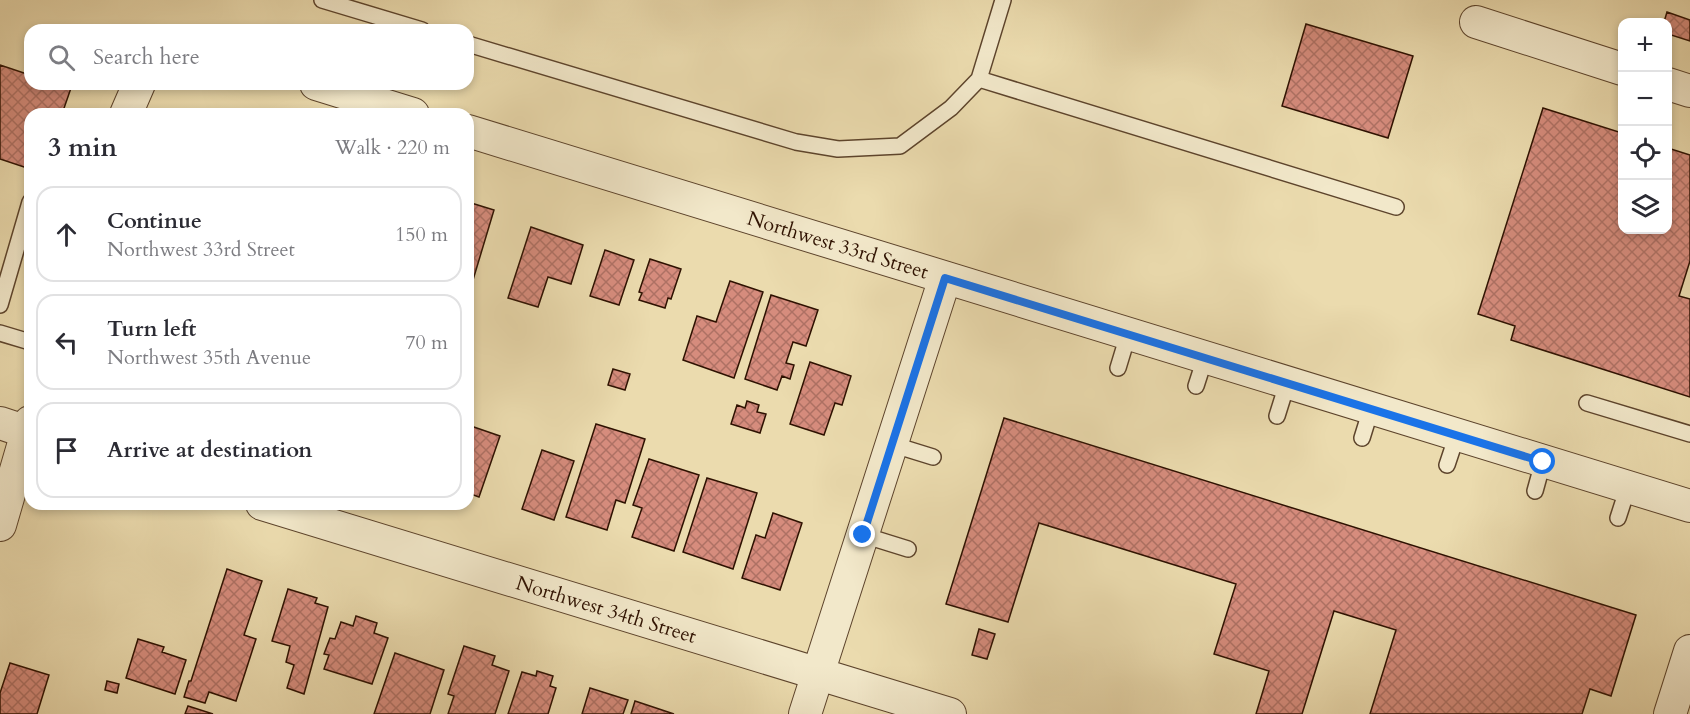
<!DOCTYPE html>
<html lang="en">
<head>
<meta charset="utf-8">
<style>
	:root { --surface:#fff; --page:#f2f2f3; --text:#2b2b33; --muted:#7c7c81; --line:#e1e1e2 }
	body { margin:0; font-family:Cardo,serif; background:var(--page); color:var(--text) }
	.controls { position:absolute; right:18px; top:18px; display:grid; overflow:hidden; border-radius:12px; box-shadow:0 3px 9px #0003 }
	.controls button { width:54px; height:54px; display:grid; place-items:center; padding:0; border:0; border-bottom:2px solid var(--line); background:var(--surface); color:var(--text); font:30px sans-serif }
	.stop { position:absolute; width:18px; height:18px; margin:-14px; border:4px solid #1a73e8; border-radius:50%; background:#fff }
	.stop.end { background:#1a73e8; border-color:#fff; box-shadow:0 2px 6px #0008 }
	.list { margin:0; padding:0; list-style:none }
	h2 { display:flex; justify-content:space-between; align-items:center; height:78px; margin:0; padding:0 24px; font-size:26px }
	h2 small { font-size:20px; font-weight:400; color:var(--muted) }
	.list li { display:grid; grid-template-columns:39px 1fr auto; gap:18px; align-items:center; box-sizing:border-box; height:96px; margin:0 12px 12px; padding:0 12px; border:2px solid var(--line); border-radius:18px }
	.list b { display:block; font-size:22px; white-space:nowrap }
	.list p { margin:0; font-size:20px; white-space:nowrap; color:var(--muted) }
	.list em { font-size:20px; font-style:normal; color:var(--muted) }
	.icon { flex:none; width:33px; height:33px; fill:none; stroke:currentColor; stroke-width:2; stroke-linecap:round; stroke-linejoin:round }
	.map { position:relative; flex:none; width:1690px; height:714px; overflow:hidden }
	.search { position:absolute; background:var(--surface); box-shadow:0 3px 9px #0003; left:24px; top:24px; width:450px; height:66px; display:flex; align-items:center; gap:15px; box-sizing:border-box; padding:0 21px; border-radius:18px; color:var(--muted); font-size:22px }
	.panel { position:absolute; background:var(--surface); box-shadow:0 3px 9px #0003; left:24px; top:108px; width:450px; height:402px; border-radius:18px }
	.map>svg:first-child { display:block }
</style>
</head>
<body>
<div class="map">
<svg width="1690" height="714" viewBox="0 0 1690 714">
	<defs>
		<pattern id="building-cross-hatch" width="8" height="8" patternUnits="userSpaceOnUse" patternTransform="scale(1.5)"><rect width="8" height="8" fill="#d68c7d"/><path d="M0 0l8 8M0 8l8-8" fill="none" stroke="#ae7164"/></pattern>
	</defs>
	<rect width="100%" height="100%" fill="#ebdbae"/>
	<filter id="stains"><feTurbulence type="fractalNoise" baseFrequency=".00333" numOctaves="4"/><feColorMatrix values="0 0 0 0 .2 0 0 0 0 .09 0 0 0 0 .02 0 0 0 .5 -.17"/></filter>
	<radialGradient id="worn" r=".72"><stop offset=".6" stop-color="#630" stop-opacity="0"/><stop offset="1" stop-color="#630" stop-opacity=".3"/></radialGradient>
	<path fill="url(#building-cross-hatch)" stroke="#2e1101" stroke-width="1.5" d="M1667,12L1690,20V41L1668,34V22H1664Z
		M1306,24L1413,56L1388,138L1282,106Z
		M0,65L30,75V84H59L71,88L62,114H30V169L0,159Z
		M1543,108L1622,133V230H1668V148L1690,155V261L1679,296L1690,299V397L1511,340L1515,326L1478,314Z
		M468,202L494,210L473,280L468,278Z
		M531,227L583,245L571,284L548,277L538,307L508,298Z
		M605,250L634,260L619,305L590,296Z
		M650,259L681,269L671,299L668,298L665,308L639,300L642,293L639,292Z
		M730,281L763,292L734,378L683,360L697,316L716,322Z
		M771,295L818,310L806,346L793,342L786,363L794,365L790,379L782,376L777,390L745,379Z
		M810,362L851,376L842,405L835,403L824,435L790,424Z
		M613,369L630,374L625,390L608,385Z
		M747,401L759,405L757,412L766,414L760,433L731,424L737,405L745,408Z
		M1004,418L1636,615L1611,696L1590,689L1582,714H1370L1396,630L1334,611L1302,714H1256L1269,671L1214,654L1236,584L1039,523L1008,622L946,604Z
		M596,424L645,439L625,503L616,500L607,530L566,517Z
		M468,425L500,436L479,497L468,493Z
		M542,450L574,461L554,520L522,509Z
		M649,459L699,475L674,551L632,537L642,508L633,505Z
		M707,478L757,493L733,569L683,552Z
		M773,513L802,523L780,590L742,578L756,535L765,538Z
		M227,569L262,581L244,635L256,639L236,701L209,692L205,703L184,697L189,681H191Z
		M288,589L317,598L315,603L328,607L304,694L287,688L294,665L286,662L290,646L272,641Z
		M356,616L377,623L374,633L388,638L372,684L324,669L329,655L324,654L330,638L335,639L341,622L353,626Z
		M979,629L995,634L987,659L972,655Z
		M138,639L164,647L162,652L186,660L175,694L126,678Z
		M464,646L495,656L492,665L509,671L495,714H448L454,696L448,694Z
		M395,653L444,670L430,714H374Z
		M10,663L49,675L37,714H0V693Z
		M537,671L553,676L550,686L556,688L548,714H508L522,672L536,676Z
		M107,681L119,684L117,693L105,690Z
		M590,688L628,700L623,714H582Z
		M635,701L674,714H631Z
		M188,706L213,714H185Z"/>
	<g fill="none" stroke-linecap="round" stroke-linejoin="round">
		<defs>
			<path id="service" d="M322,0L422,30
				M468,44L796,142L838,149L900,146L951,108L979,79L1003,0
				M979,79L1396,207
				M0,305L30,202
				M0,333L30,342
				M1118,368L1128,335
				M1196,386L1205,358
				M1587,403L1690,434
				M1277,416L1287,384
				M1362,438L1371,409
				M891,444L933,457
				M1447,465L1457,435
				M1535,491L1543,462
				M1618,518L1628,487
				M863,535L908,549"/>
			<g id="minor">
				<path d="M1476,22L1622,69"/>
				<path d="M316,84L413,114"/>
				<path d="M1668,84L1690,91"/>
				<path d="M126,114L139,84"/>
				<path id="s1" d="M468,131L1690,506"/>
				<path d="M0,423L30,433"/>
				<path id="s2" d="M262,504L950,714"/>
				<path d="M0,525L30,422"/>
				<path d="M805,714L945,278"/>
				<path d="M1670,714L1690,651"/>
			</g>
		</defs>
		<use href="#service" stroke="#5d442c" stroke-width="18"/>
		<use href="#minor" stroke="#5d442c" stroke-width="34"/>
		<use href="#service" stroke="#f2e8ca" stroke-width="15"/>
		<use href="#minor" stroke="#f2e8ca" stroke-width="32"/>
	</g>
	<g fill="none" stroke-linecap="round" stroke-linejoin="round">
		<path stroke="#1a73e8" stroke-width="8" d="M863,535L945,278L1543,462"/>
	</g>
	<g text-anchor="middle" stroke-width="6" stroke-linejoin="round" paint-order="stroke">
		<g font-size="20" fill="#2e1101" stroke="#f2e8ca">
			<text dy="7" stroke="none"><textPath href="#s1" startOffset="387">Northwest 33rd Street</textPath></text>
			<text dy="7" stroke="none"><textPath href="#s2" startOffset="360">Northwest 34th Street</textPath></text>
		</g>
	</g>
	<rect width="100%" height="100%" filter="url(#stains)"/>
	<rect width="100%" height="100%" fill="url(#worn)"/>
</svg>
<div class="controls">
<button>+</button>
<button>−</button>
<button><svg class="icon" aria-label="locate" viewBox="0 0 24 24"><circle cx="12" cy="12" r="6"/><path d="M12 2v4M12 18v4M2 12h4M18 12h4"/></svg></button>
<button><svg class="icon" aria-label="layers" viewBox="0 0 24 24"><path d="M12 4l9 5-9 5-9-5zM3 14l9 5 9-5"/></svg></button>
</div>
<div class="stop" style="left:1543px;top:462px"></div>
<div class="stop end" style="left:863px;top:535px"></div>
<div class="search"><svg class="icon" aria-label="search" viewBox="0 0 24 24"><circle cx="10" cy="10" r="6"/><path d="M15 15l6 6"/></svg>Search here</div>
<section class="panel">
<h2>3 min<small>Walk · 220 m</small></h2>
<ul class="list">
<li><svg class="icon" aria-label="ahead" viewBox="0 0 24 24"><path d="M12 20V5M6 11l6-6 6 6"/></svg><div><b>Continue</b><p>Northwest 33rd Street</p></div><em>150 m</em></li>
<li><svg class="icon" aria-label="left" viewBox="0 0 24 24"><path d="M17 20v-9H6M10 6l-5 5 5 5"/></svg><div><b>Turn left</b><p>Northwest 35th Avenue</p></div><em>70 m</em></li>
<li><svg class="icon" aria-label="arrive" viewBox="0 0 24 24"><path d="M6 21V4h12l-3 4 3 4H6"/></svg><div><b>Arrive at destination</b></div></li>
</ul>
</section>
</div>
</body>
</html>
